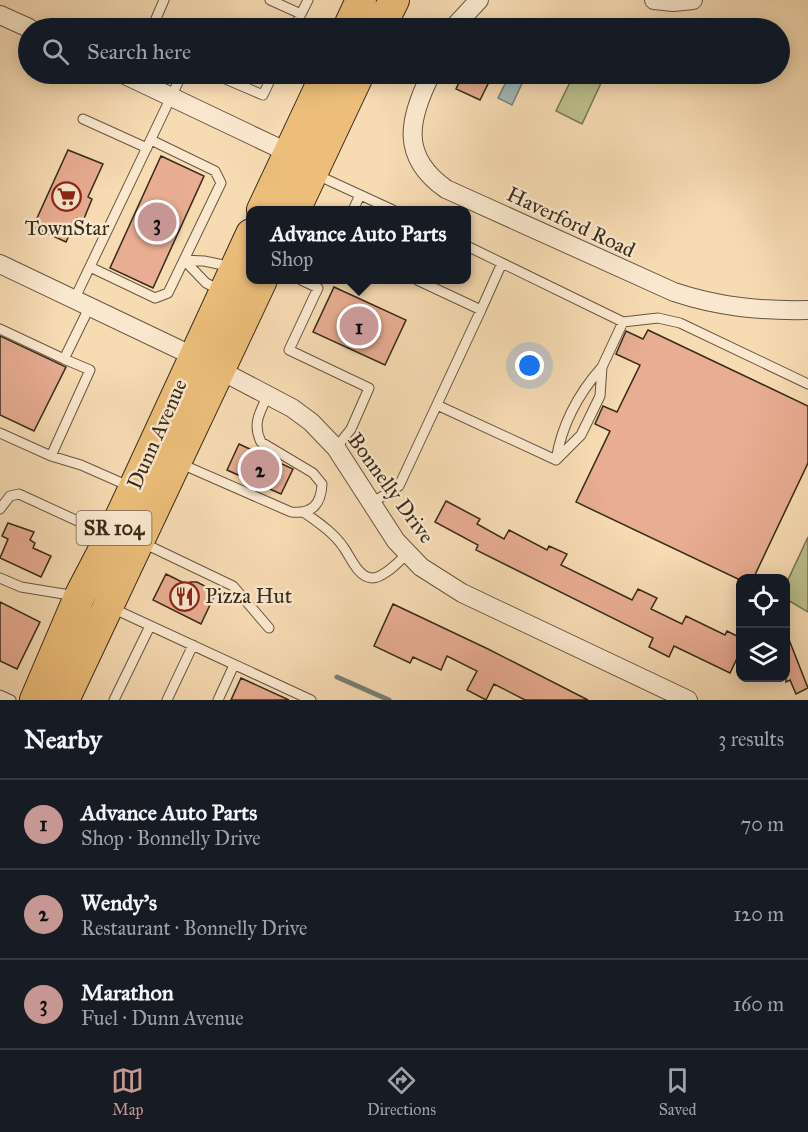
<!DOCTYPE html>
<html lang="en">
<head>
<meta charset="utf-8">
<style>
	:root { --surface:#171b24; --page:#242831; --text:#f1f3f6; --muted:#9ea1a6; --line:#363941; --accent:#c59692 }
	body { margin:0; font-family:"IM FELL Great Primer",serif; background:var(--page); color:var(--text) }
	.controls { position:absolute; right:18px; bottom:18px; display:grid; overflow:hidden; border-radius:12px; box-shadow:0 3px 15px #0003 }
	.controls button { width:54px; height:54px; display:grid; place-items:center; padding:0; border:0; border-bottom:2px solid var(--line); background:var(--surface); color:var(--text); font:30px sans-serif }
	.you { position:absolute; left:530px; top:366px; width:21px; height:21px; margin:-15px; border:4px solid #fff; border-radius:50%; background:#1a73e8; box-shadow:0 0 0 9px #1a73e833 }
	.badge { display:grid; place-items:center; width:39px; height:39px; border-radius:50%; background:var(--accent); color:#111; font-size:20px; font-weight:700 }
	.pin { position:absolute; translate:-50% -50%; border:3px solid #fff; box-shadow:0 2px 6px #0006 }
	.popup { position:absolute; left:246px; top:206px; width:225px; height:78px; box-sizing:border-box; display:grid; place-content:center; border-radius:12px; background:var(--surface); filter:drop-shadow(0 2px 4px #0005); font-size:20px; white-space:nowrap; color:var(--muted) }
	.popup b { font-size:22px; color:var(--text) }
	.popup::after { content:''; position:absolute; left:50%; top:100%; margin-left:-12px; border:12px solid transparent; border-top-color:var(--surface) }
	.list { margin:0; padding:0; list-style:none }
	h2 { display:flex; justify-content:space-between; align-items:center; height:78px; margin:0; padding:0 24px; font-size:26px }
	h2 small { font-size:20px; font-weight:400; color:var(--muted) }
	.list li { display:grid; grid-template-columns:39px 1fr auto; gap:18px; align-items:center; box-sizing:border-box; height:90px; padding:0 24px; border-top:2px solid var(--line) }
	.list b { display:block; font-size:22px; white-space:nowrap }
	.list p { margin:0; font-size:20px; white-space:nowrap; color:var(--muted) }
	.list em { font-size:20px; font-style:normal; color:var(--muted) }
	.icon { flex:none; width:33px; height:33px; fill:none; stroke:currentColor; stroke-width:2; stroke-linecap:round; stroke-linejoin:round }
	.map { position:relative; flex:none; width:808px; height:700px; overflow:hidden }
	.search { position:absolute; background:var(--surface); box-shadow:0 3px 15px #0003; left:18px; right:18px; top:18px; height:66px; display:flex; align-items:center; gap:15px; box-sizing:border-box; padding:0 21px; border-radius:33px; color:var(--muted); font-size:22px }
	.sheet { height:348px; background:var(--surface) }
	nav { display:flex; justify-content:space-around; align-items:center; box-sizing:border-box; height:84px; border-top:2px solid var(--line); background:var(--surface); font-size:16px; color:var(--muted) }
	nav a { display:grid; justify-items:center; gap:3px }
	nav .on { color:var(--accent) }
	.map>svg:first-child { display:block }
</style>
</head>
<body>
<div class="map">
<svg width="808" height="700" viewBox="0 0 808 700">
	<rect width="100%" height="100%" fill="#f7dbb3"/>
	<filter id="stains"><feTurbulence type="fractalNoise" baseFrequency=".00333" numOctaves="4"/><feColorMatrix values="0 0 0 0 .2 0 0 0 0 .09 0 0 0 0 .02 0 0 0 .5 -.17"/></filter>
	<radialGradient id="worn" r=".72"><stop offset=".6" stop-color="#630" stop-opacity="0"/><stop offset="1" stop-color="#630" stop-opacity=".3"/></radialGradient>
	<path fill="#bcc08d" stroke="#797554" stroke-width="1.5" d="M574,74H581L601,83L582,124L556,111Z
		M808,537V612L786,599V584Z"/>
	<path fill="#a3b8b8" stroke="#777f79" stroke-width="1.5" d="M510,74L525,77L512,105L498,98Z"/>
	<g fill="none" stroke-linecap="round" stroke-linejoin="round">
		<path stroke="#777f79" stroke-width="5" d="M337,677L389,700"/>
	</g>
	<path fill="#e8ad92" stroke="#362a1b" stroke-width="1.5" d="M463,74H493L480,100L456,89Z
		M68,150L103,164L88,197L92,199L83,221L77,218L66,242L33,227Z
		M161,156L204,176L153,288L110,268Z
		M334,287L406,320L385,365L313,332Z
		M648,330L808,406V463L753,579H738L576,502L610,431L595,424L603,406L617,412L640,365L616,354L626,331L643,339Z
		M0,336L66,367L34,431L0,415Z
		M239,444L293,469L281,494L227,470Z
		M446,501L480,519L477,524L504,539L509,530L547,550L549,546L567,554L561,565L626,597L632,600L638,589L657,598L651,609L682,624L686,616L725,635L727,631L741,638V650L730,673L674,646L669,657L649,647L653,638L476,550L478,545L435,522Z
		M8,523L34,532L30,540L35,543L33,548L51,556L41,577L0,558L8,539L2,536Z
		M166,574L188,585L190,582H197L216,592L201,624L153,600Z
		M0,602L40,622L17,669L0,661Z
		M393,604L488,649L588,700H525L494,684L486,700L467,690L477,671L447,656L441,670L413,657L410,663L374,646Z
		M786,632L808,688L796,694L790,680L786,682Z
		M241,678L289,700H231Z"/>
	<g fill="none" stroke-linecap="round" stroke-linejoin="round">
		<defs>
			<path id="service" d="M270,0L301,14
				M152,28L164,0
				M294,28L308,0
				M214,74L263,95L273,74
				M83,119L147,148
				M317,175L393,210
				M353,210L360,195
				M467,246L623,322L658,318L680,323L808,384
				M90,267L155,298L168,293L221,183L215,171L151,140
				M301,280L318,288L289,350L369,388L351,429L336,448
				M220,290L206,283L184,260L204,261L233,267
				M74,300L182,74
				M481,310L502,263
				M0,329L64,359
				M437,405L556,460L581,435L600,396L602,367L623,322
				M0,433L51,456L90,370L64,359L89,308
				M51,456L81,465L131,487
				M556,460C562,423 578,394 602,367
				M179,463L291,512C312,514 321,505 322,484L313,473L261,442C252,424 260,412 268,395
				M373,502L399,486L481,310L417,280
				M0,509L10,496L19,494L108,535
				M305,513C319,523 334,533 344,548C351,558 358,577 372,578C384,578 399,561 407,554
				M141,542L233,586L269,628
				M0,578L21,587L76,596
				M112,608L311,700
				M0,695L11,700
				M114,700L150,626
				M167,700L193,645
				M218,700L234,665"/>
			<path id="minor" d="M654,0L673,2L693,0
				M0,15L29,28
				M453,28L479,0
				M123,74L289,153
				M431,74C409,118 399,156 446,189L674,292C719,307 761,311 808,310
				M0,264L193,356L292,408L311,422L336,448L396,541L421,567L462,593L688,700"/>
			<path id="primary" d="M348,28L361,0
				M380,28L394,0
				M262,210L326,74
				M295,210L359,74
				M35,700L79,597L117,524L251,234
				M64,700L262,280"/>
		</defs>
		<use href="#service" stroke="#665641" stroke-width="11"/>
		<use href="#minor" stroke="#665641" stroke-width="20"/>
		<use href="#primary" stroke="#362a1b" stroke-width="32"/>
		<use href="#service" stroke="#fae8ce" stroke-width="9"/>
		<use href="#minor" stroke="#fae8ce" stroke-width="18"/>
		<use href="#primary" stroke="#ecbe7a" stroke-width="30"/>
	</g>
	<defs>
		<symbol id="supermarket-ring" viewBox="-11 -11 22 22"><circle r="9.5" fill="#fae8ce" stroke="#8f2418" stroke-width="1.5"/><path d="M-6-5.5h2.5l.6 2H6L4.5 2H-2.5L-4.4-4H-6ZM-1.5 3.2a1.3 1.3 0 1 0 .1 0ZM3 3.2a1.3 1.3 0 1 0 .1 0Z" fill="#8f2418"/></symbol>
		<symbol id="restaurant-ring" viewBox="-11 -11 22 22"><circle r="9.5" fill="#fae8ce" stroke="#8f2418" stroke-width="1.5"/><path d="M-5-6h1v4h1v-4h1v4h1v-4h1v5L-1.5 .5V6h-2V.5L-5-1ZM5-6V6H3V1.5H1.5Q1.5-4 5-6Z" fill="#8f2418"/></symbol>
	</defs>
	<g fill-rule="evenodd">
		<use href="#supermarket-ring" x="50" y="180" width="33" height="33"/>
		<use href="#restaurant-ring" x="168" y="580" width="33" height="33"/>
	</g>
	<g text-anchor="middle" stroke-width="5" stroke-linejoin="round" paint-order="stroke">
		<rect fill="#fae8ce" stroke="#716351" stroke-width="1.5" x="76.5" y="511" width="75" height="34" rx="4.5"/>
		<g font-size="20" font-weight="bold" fill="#362a1b">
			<text x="114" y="535">SR 104</text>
		</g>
		<g font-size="21" fill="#362a1b" stroke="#fae8ce">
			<text transform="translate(571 222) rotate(25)" y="7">Haverford Road</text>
			<text transform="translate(157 434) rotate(-66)" y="7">Dunn Avenue</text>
			<text transform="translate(391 488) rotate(54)" y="7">Bonnelly Drive</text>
		</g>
		<g font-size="21" fill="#362a1b" stroke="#fae8ce">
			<text x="67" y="235">TownStar</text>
			<text x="205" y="603" text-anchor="start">Pizza Hut</text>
		</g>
	</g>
	<rect width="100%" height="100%" filter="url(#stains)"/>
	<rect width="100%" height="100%" fill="url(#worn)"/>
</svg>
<div class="controls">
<button><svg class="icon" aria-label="locate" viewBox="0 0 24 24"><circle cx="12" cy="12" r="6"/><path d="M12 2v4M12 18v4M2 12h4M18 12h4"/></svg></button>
<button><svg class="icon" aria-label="layers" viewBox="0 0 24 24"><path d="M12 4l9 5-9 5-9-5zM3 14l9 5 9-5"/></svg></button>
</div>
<div class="you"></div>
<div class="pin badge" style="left:359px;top:326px">1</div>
<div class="popup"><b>Advance Auto Parts</b>Shop</div>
<div class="pin badge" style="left:260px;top:469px">2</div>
<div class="pin badge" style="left:157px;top:222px">3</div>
<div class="search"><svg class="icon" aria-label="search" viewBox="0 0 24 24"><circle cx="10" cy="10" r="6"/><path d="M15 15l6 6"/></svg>Search here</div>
</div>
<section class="sheet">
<h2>Nearby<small>3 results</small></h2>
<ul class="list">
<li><span class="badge">1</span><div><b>Advance Auto Parts</b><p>Shop · Bonnelly Drive</p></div><em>70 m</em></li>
<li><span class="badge">2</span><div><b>Wendy's</b><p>Restaurant · Bonnelly Drive</p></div><em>120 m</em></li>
<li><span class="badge">3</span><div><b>Marathon</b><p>Fuel · Dunn Avenue</p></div><em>160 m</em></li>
</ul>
</section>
<nav>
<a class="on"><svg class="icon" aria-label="map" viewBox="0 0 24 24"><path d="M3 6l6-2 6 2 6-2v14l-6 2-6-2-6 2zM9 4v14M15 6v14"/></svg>Map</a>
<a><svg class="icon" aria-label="directions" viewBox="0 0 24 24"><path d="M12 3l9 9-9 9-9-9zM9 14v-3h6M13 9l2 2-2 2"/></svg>Directions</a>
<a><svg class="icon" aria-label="saved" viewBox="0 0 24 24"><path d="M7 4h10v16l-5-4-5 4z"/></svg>Saved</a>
</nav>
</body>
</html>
